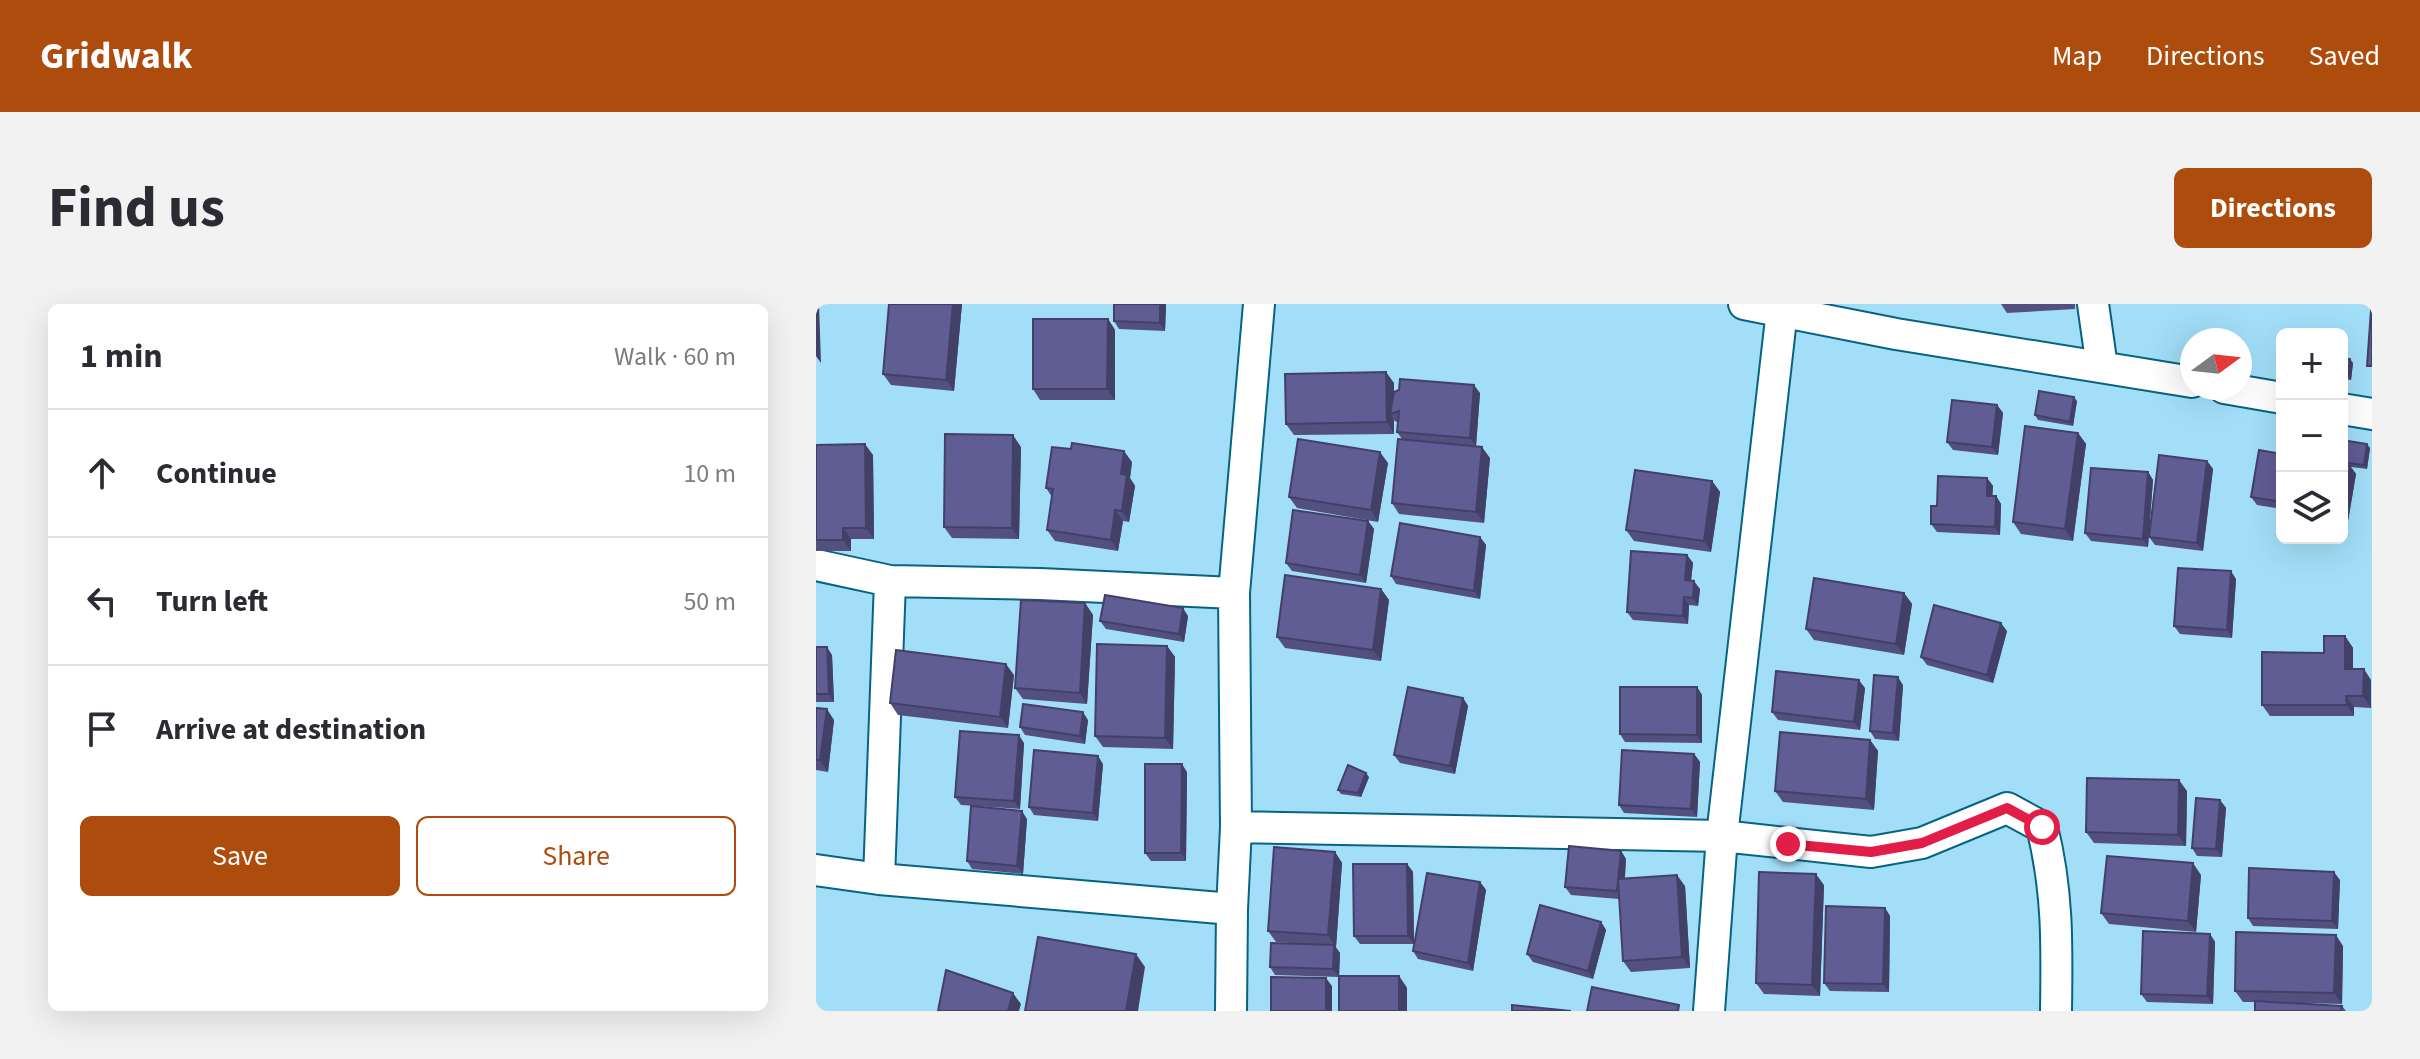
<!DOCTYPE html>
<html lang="en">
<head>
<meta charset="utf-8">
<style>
	:root { --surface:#fff; --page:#f2f2f3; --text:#2b2b33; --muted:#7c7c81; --line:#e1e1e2; --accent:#ae4c0d }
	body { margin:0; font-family:"Source Sans 3",sans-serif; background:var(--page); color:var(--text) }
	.controls { position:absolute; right:24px; top:24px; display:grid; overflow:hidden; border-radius:12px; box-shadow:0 8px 32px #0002 }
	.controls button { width:72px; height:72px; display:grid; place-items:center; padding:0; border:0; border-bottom:2px solid var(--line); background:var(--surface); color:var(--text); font:40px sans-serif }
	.compass { position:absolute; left:1364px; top:24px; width:72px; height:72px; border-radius:50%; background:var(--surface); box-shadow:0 8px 32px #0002; rotate:75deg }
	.stop { position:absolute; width:24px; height:24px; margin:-18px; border:6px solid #e11d48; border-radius:50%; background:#fff }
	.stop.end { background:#e11d48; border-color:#fff; box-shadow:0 2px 8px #0008 }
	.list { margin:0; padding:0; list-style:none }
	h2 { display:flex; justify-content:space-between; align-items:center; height:104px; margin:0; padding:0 32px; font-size:34px }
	h2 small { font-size:26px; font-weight:400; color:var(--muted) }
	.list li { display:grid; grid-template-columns:52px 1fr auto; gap:24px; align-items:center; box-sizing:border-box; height:128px; padding:0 32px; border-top:2px solid var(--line) }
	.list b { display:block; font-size:30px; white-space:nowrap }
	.list em { font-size:26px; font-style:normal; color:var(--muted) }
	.actions { display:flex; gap:16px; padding:24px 32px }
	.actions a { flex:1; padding:18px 0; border:2px solid var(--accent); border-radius:12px; text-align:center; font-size:28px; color:var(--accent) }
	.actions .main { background:var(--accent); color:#fff }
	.icon { flex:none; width:44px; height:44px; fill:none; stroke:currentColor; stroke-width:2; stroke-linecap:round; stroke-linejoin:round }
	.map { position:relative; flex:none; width:1556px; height:707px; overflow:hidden; border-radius:12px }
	header { display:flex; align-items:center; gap:48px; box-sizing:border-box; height:112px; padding:0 40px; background:var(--accent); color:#fff }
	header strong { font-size:38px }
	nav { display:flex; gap:44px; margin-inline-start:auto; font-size:28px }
	.intro { display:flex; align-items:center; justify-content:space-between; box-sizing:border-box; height:192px; padding:0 48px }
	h1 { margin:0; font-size:56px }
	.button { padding:20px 36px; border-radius:12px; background:var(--accent); color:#fff; font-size:28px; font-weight:700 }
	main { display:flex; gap:48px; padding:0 48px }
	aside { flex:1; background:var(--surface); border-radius:12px; box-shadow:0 8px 32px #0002 }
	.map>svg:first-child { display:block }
</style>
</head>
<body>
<header>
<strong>Gridwalk</strong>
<nav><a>Map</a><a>Directions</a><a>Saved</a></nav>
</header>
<div class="intro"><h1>Find us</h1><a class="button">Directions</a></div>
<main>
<aside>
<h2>1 min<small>Walk · 60 m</small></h2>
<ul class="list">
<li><svg class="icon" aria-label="ahead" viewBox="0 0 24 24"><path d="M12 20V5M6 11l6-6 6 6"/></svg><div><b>Continue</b></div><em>10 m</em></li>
<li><svg class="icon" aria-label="left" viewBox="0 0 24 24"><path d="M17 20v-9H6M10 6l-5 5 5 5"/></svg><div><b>Turn left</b></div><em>50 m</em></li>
<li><svg class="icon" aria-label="arrive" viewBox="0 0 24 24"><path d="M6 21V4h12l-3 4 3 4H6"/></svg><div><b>Arrive at destination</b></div></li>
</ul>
<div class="actions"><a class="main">Save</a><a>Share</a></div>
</aside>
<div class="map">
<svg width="1556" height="707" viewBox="0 0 1556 707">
	<rect width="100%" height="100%" fill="#a2def8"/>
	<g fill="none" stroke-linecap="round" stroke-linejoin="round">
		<defs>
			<path id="minor" d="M928,0L1080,30L1376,78
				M1277,0L1286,63
				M1408,84L1466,94
				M1526,105L1556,110
				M0,261L74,277L224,280L418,289
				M420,523L906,532L1055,548L1106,539L1191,504L1226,523C1242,587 1241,641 1240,707
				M0,566L63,575L416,605
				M63,575L74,277
				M415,707L416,605L420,523L418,289L443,0
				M893,707L906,532L966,6"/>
		</defs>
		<use href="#minor" stroke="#066480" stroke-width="34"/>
		<use href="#minor" stroke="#fff" stroke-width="30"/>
	</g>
	<path fill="#534f7f" d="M73,0H146L138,87L75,81L67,70Z
		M350,0L349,27L303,25L298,17Z
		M1185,0H1259V5L1191,9Z
		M292,15L299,26V96H224L217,85Z
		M1526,54L1537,59L1535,76L1526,75Z
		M578,79V90L664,89L660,142L612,138L674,154L668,219L583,210L576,199L586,135L581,128L582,117L580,118L578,116V130L478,131L470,120Z
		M1261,97L1257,122L1222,116L1219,111Z
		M1181,101L1187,109L1182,151L1137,146L1131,138Z
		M1262,129L1270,140L1257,237L1205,230L1197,218Z
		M1526,136L1554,144L1551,165L1535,163L1540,170L1532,217L1526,216Z
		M0,141L57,151L58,235H35V247H0Z
		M205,143L203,235L136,234L128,223Z
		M1466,150V205L1441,201L1435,193Z
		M1391,157L1397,165L1387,247L1339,241L1333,233Z
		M316,158L314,174L319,182L313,218L307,217L302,247L239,237L231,226L236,193L230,184Z
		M572,159L562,218L481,204L473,193Z
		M1332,168L1337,176L1332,243L1275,237L1269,229Z
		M1171,174L1177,182L1176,192H1180L1185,200L1184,231L1121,228L1115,220L1121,202Z
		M896,177L904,188L895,248L818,237L810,226Z
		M552,217L558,225L550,279L476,267L470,259Z
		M664,233L670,241L664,295L580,280L575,272Z
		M871,251L877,259L875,277L884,285L882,302L873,301L872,320L817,316L811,308Z
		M1420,275L1416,334L1364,330L1358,322Z
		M565,285L573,296L565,357L469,344L461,333Z
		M1088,289L1096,300L1088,351L998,336L990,325Z
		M269,299L277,311L271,400L207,395L199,384Z
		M372,312L368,338L290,325L284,317Z
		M1191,327L1177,379L1111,361L1105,353Z
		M1529,332L1537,344V365L1555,376V404L1538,403V412H1454L1446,401L1508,349Z
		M351,342L359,353L357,445L287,443L279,432Z
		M0,343L16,351L18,398H0Z
		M198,371L192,424L82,411L74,399Z
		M1087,381L1083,437L1059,435L1054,427Z
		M881,383L886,391V439L809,438L804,430Z
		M1049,384L1044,426L962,416L956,408Z
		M647,394L652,402L639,470L584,459L578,451Z
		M0,404L18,416L12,468L0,466Z
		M272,416L269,440L209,431L204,423Z
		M1054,436L1062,447L1058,506L967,498L959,487Z
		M208,439L204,505L145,501L139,493Z
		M878,450L884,458L881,513L808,509L803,501Z
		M287,460L282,517L218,511L213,503Z
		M371,468L370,557H335L329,549Z
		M553,473L545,493L525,490L522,486Z
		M1371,487L1370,542L1278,539L1270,528Z
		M1404,496L1410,504L1406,553L1381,552L1376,544Z
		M211,515L207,570L156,565L151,557Z
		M805,547L810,555L809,574L869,582L874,664L815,668L807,657L803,595L755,591L749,583Z
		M519,548L526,559L520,643L519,642L524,649L523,672H583L591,684V707H523V673L459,671L454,663L487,640L460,638L452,627Z
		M591,560L597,568L598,640H544L538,632Z
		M1385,571L1380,628L1293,620L1285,609Z
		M1524,576L1522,625L1437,622L1432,614Z
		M664,578L670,586L657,667L602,655L597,647Z
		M1008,581L1004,692L948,690L940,679Z
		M1069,604L1074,612L1073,688L1014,687L1008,679Z
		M785,618L790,626L777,675L717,658L711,650Z
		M1394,630L1399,638L1397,700L1331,698L1325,690Z
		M1527,642L1526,700L1484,699L1526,702L1530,707H1439V698H1427L1419,687Z"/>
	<path fill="#434068" d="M0,0H3L5,59L0,52Z
		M137,0H146L138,87L130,76Z
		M344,0H350L349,27L344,19Z
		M292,15L299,26V96L291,85Z
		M1534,55L1537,59L1535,76L1532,72Z
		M570,68L578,79V109L574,110L578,116V130L571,118Z
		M658,81L664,89L660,142L654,134Z
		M1258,93L1261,97L1257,122L1254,118Z
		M1181,101L1187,109L1182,151L1176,143Z
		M1262,129L1270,140L1257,237L1249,225Z
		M197,131L205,143L203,235L196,224Z
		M49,140L57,151L58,235L50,224Z
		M1551,140L1554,144L1551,165L1548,161Z
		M666,143L674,154L668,219L660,208Z
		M308,147L316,158L314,174L319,182L313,218L306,207L305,170Z
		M564,148L572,159L562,218L555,206Z
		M1391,157L1397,165L1387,247L1381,239Z
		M1534,162L1540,170L1532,217L1527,209Z
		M1332,168L1337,176L1332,243L1327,235Z
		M1171,174L1177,182L1176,200L1171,192Z
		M896,177L904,188L895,248L888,237Z
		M1180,192L1185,200L1184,231L1179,223Z
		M299,206L307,217L302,247L295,236Z
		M552,217L558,225L550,279L544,271Z
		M27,224L35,235V247L27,236Z
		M664,233L670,241L664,295L658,287Z
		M871,251L877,259L874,284L869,276Z
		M1415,267L1420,275L1416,334L1411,326Z
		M878,277L884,285L882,302L877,294Z
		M565,285L573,296L565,357L557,346Z
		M1088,289L1096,300L1088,351L1080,340Z
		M868,293L873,301L872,320L867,312Z
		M269,299L277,311L271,400L264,389Z
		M367,304L372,312L368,338L363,330Z
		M1185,319L1191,327L1177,379L1171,371Z
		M1529,332L1537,344V376L1529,365Z
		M351,342L359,353L357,445L349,434Z
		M11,343L16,351L18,398L13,390Z
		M190,360L198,371L192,424L184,413Z
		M1548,365L1555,376V404L1547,392Z
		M1082,373L1087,381L1083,437L1077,429Z
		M1043,376L1049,384L1044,426L1038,418Z
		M881,383L886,391V439L881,431Z
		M1530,392L1538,403V412L1531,401Z
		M647,394L652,402L639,470L634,462Z
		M11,405L18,416L12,468L4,456Z
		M267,408L272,416L269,440L264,432Z
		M203,431L208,439L204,505L198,497Z
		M1054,436L1062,447L1058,506L1050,495Z
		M878,450L884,458L881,513L875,505Z
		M282,452L287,460L282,517L277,509Z
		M366,460L371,468L370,557L365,549Z
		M550,469L553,473L545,493L542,489Z
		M1363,476L1371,487L1370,542L1362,531Z
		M1404,496L1410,504L1406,553L1400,545Z
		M206,507L211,515L207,570L201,562Z
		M805,547L810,555L807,595L801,587Z
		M519,548L526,559L520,643L512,631Z
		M1377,559L1385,571L1380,628L1372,617Z
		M591,560L597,568L598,640L592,632Z
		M1518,568L1524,576L1522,625L1516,617Z
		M1000,570L1008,581L1004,692L996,681Z
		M861,571L869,582L874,664L866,653Z
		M664,578L670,586L657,667L652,659Z
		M1069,604L1074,612L1073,688L1067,680Z
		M785,618L790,626L777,675L772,667Z
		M1394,630L1399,638L1397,700L1391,692Z
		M1520,631L1527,642L1526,700L1518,689Z
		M518,641L524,649L523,673L517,665Z
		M320,650L329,663L322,707H310Z
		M583,672L591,684V707H583Z
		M510,674L516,682V707H510Z
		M197,689L205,700L203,707H192Z"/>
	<path fill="#605c94" stroke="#434068" stroke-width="2" d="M73,0H137L130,76L67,70Z
		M298,0H344V19L298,17Z
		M1555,6H1556V62H1551Z
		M217,15H292L291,85H217Z
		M1526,54L1534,55L1532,72L1526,71Z
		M570,68L571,118L470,120L469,70Z
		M584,75L658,81L654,134L581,128L583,107L574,110L578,88L583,86Z
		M1223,87L1258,93L1254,118L1219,111Z
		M1136,96L1181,101L1176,143L1131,138Z
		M1209,122L1262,129L1249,225L1197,218Z
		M129,130L197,131L196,224L128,223Z
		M482,135L564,148L555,206L473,193Z
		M582,135L666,143L660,208L576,199Z
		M1526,136L1551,140L1548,161L1526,158Z
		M256,139L308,147L305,170L311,171L306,207L299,206L295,236L231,226L237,185L230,184L236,143L255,145Z
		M49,140L50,224H27V236H0V141Z
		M1443,146L1466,150V198L1435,193Z
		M1343,151L1391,157L1381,239L1333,233Z
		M1526,160L1534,162L1527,209H1526Z
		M1275,164L1332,168L1327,235L1269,229Z
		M819,166L896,177L888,237L810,226Z
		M1122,172L1171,174V192H1180L1179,223L1115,220V202H1121Z
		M477,206L552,217L544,271L470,259Z
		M584,219L664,233L658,287L575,272Z
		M815,247L871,251L869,276L878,277L877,294L868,293L867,312L811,308Z
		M1362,264L1415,267L1411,326L1358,322Z
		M469,271L565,285L557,346L461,333Z
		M998,274L1088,289L1080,340L990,325Z
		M289,291L367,304L363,330L284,317Z
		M205,296L269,299L264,389L199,384Z
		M1118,301L1185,319L1171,371L1105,353Z
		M1508,332H1529V365H1548L1547,392H1530L1531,401H1446V348L1508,349Z
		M281,340L351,342L349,434L279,432Z
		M0,343H11L13,390H0Z
		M80,346L190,360L184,413L74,399Z
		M960,367L1043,376L1038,418L956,408Z
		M1058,371L1082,373L1077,429L1054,427Z
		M592,383L647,394L634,462L578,451Z
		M804,383H881V431L804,430Z
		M207,400L267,408L264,432L204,423Z
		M0,404L11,405L4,456H0Z
		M144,427L203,431L198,497L139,493Z
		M964,428L1054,436L1050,495L959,487Z
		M218,446L282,452L277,509L213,503Z
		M806,446L878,450L875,505L803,501Z
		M329,460H366L365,549H329Z
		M532,461L550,469L542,489L522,486Z
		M1271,474L1363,476L1362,531L1270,528Z
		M1380,494L1404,496L1400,545L1376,544Z
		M155,502L206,507L201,562L151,557Z
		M753,542L805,547L801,587L749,583Z
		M458,543L519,548L512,631L452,627Z
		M1291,552L1377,559L1372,617L1285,609Z
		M537,560H591L592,632H538Z
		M1433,564L1518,568L1516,617L1432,614Z
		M943,568L1000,570L996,681L940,679Z
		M611,569L664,578L652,659L597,647Z
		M861,571L866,653L807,657L802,575Z
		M724,601L785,618L772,667L711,650Z
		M1010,602L1069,604L1067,680L1008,679Z
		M1327,627L1394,630L1391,692L1325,690Z
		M1420,628L1520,631L1518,689L1419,687Z
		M222,633L320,650L310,707H209Z
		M455,639L518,641L517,665L454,663Z
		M130,666L197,689L192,707H122Z
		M523,672H583V707H523Z
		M455,673L510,674V707H455Z
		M776,683L863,701L862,707H771Z
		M1439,697L1526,702L1525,707H1439Z
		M696,701L755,707H696Z"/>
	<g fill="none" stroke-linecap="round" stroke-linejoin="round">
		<path stroke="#e11d48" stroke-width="10" d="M972,540L1055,548L1106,539L1191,504L1226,523"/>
	</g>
</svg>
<div class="controls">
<button>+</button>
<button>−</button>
<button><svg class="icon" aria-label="layers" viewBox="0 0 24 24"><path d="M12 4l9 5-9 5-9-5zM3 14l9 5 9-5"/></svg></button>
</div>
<svg class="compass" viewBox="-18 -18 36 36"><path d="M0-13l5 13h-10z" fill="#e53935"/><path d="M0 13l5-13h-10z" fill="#7c7c81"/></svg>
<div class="stop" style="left:1226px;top:523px"></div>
<div class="stop end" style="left:972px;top:540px"></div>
</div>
</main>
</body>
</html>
